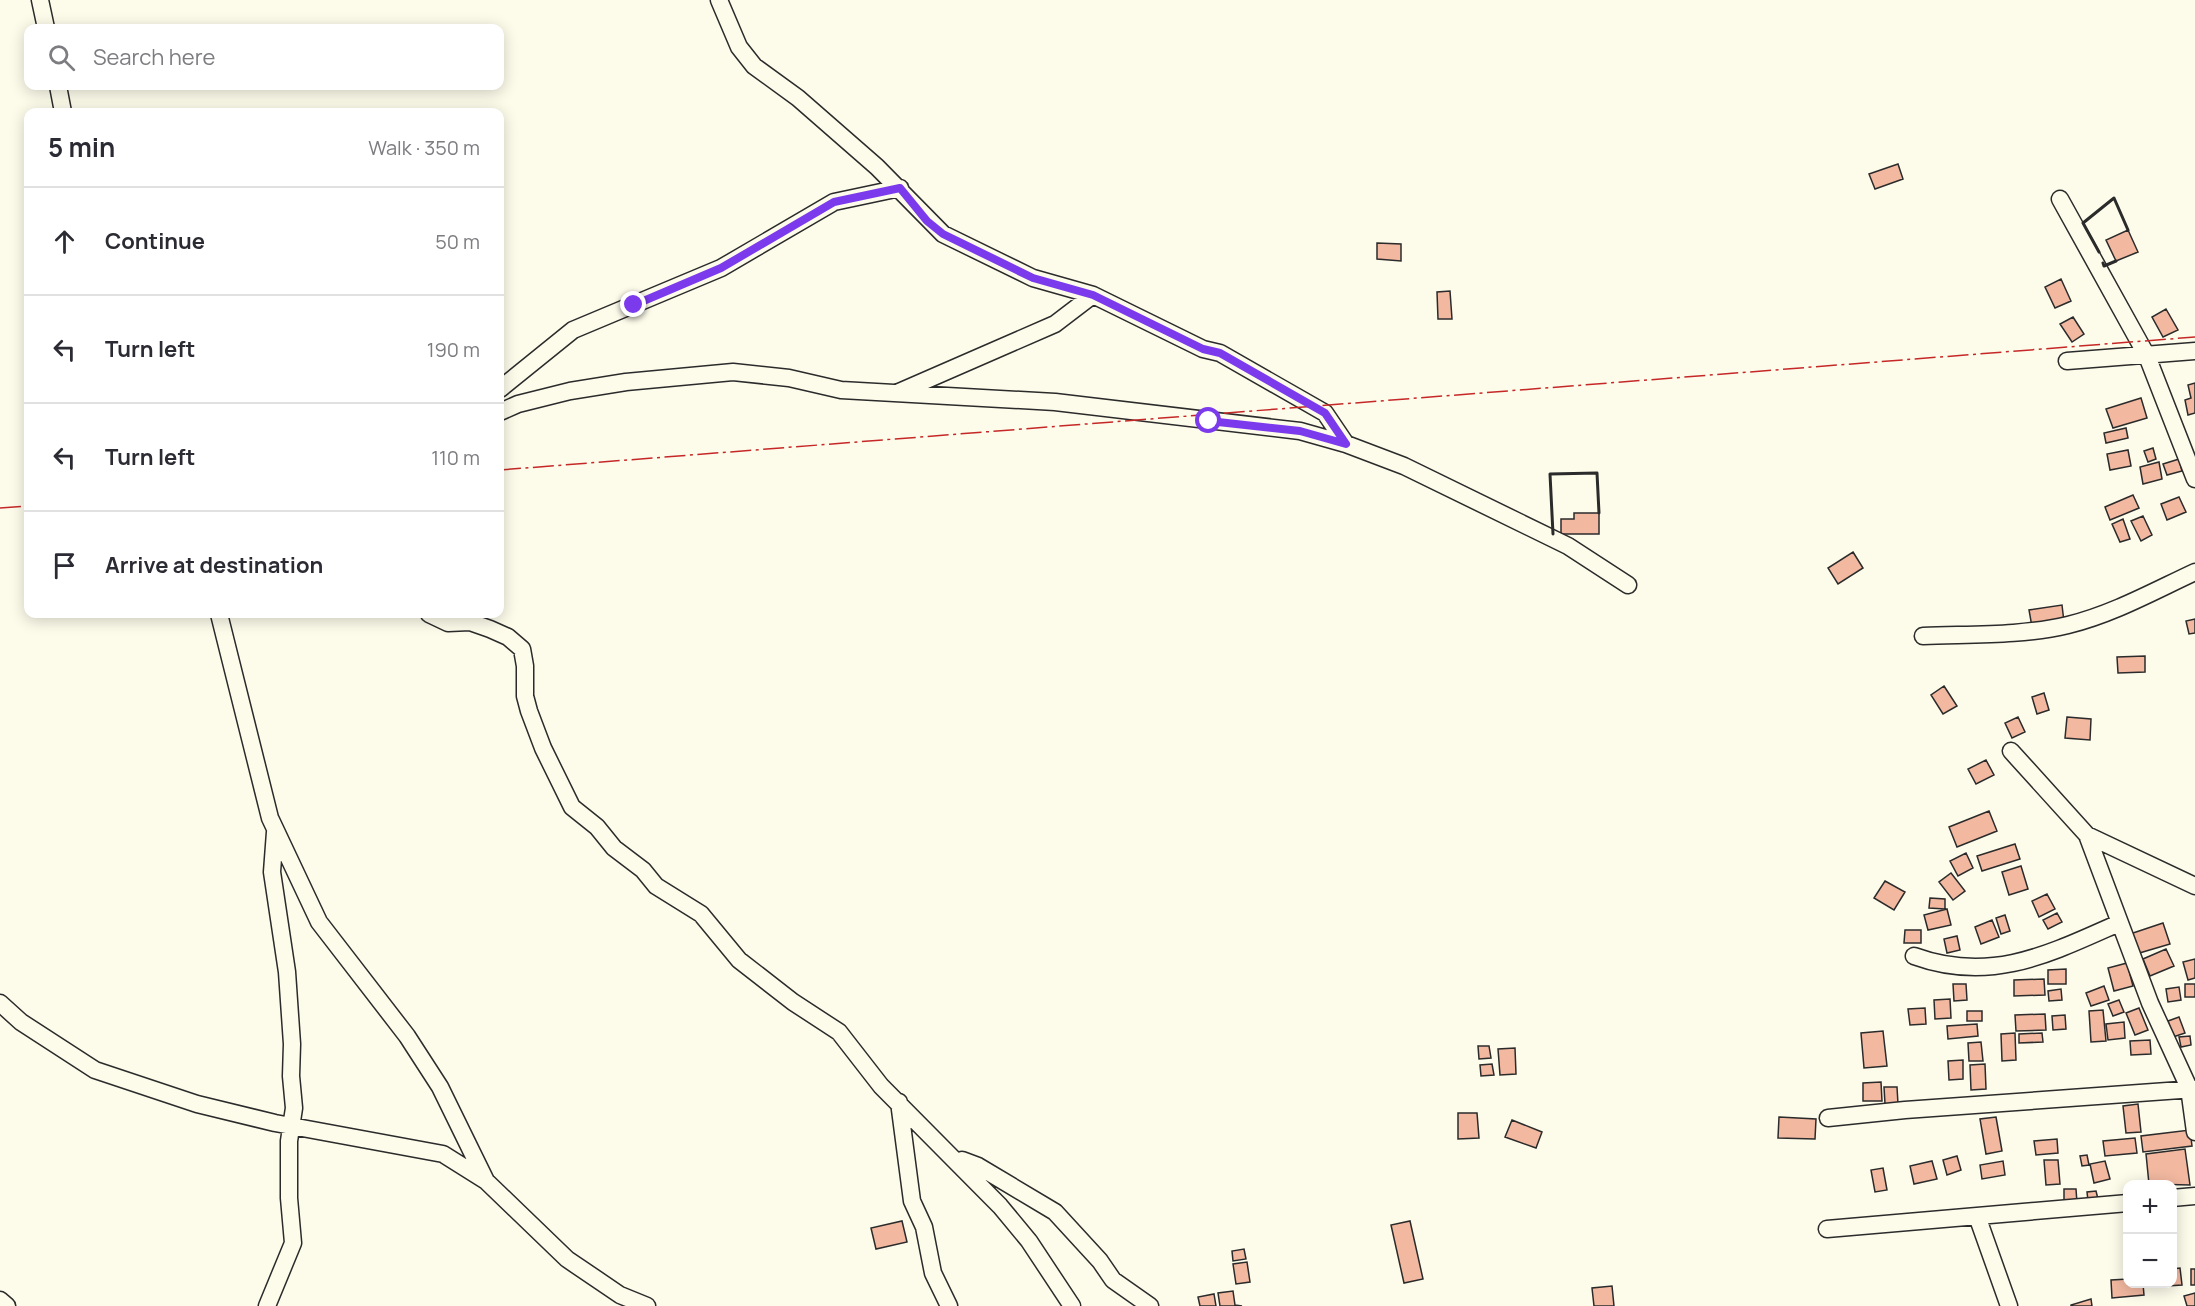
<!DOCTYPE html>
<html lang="en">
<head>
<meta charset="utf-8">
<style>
	:root { --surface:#fff; --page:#f7f7f7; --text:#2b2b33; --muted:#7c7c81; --line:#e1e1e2 }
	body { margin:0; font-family:Manrope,sans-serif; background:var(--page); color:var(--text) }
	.controls { position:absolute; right:18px; bottom:18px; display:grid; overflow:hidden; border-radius:12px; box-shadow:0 3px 15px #0003 }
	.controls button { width:54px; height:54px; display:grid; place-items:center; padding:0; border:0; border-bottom:2px solid var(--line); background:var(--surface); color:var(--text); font:30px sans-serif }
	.stop { position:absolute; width:18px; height:18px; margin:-14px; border:4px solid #7c3aed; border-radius:50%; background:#fff }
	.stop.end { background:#7c3aed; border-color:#fff; box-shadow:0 2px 6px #0008 }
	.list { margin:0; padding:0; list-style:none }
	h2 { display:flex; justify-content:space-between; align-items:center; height:78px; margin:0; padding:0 24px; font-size:26px }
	h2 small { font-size:20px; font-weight:400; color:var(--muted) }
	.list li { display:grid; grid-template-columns:39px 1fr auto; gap:18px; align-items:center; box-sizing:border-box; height:108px; padding:0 24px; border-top:2px solid var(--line) }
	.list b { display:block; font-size:22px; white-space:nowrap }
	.list em { font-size:20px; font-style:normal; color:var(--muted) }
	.icon { flex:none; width:33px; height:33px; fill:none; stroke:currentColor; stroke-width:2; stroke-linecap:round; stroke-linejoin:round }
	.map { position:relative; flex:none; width:2195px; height:1306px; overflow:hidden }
	.search { position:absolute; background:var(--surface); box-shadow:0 3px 15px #0003; left:24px; top:24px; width:480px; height:66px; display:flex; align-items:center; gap:15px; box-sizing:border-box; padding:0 21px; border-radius:12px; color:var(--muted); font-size:22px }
	.panel { position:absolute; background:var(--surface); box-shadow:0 3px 15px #0003; left:24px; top:108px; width:480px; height:510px; border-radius:12px }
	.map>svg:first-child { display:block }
</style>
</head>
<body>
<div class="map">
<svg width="2195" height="1306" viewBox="0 0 2195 1306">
	<rect width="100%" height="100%" fill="#fdfbea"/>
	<path fill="#f2b8a0" stroke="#2b2b2b" stroke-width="1.5" d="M1898,164L1903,179L1875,189L1869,174Z
		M2128,230L2138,252L2116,261L2106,240Z
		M1377,243L1401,244V261L1377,259Z
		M2061,279L2071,301L2055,308L2045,287Z
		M1450,291L1452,319H1438L1437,292Z
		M2166,309L2178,330L2163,337L2152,317Z
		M2073,317L2084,334L2072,342L2060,324Z
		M2195,383V413L2188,415L2185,400L2191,398L2188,385Z
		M2141,398L2147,418L2113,428L2106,409Z
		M2126,428L2128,438L2106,443L2104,433Z
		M2153,448L2156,459L2148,462L2144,451Z
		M2128,450L2131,466L2110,470L2107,454Z
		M2179,459L2182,471L2167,475L2163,464Z
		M2159,462L2162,479L2143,484L2140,467Z
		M2133,495L2139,508L2110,520L2105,507Z
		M2179,497L2186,512L2167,520L2161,504Z
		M1574,513H1599V534H1561V519H1574Z
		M2143,516L2152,535L2141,541L2131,521Z
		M2123,519L2130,539L2120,542L2112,524Z
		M1853,552L1863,568L1838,584L1828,568Z
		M2062,605L2064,622L2032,627L2029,610Z
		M2195,619V633L2189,634L2186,621Z
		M2145,656V672L2118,673L2117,657Z
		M1944,686L1957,706L1943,714L1931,695Z
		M2044,693L2049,710L2037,714L2032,697Z
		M2018,717L2025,732L2012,738L2005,723Z
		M2067,717L2091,719L2090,740L2065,738Z
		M1986,760L1994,775L1976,784L1968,769Z
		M1989,811L1997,831L1957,847L1949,827Z
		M2015,844L2020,859L1982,871L1977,856Z
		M1966,853L1973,868L1958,876L1950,861Z
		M2021,866L2028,889L2009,895L2002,872Z
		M1951,873L1965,891L1953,900L1939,882Z
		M1885,881L1905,892L1894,910L1874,898Z
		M2047,894L2055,909L2039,917L2032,901Z
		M1930,898L1945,899V909L1929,908Z
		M1947,909L1951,925L1928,930L1924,915Z
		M2057,913L2062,922L2048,929L2043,920Z
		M2005,915L2010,931L2001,934L1996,918Z
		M1992,920L1999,937L1981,944L1975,927Z
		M2163,923L2170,944L2136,954L2130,934Z
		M1905,930H1921V943H1904Z
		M1957,936L1960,950L1947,953L1944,939Z
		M2166,949L2174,966L2150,976L2143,959Z
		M2195,959V978L2188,980L2183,962Z
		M2127,963L2133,986L2114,991L2108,968Z
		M2066,969V984H2048V970Z
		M2044,979L2045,995L2014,996V980Z
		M1953,984H1966L1967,1000L1954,1001Z
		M2185,984H2195V997H2185Z
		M2104,986L2109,1000L2091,1006L2086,993Z
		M2179,987L2181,1000L2168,1002L2166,989Z
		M2061,989L2062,1000L2049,1001L2048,991Z
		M1950,999L1951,1018L1935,1019L1934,1000Z
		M2119,1000L2124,1012L2113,1016L2108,1004Z
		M1925,1008L1926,1024L1910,1025L1908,1009Z
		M2139,1008L2148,1030L2135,1035L2126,1013Z
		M2103,1010L2106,1041L2091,1042L2089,1011Z
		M1967,1011H1982V1021H1967Z
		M2045,1014L2046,1030L2016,1031L2015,1015Z
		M2065,1015L2066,1029L2053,1030L2052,1016Z
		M2179,1017L2185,1033L2173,1037L2168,1021Z
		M2124,1022L2125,1038L2108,1040L2106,1024Z
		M1977,1024L1978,1036L1948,1039L1947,1026Z
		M1883,1031L1887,1066L1864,1068L1861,1033Z
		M2015,1033L2016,1060L2002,1061L2001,1034Z
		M2042,1033L2043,1042L2019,1043V1034Z
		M2190,1036L2191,1045L2181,1047L2179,1037Z
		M2150,1040L2151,1054L2131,1055L2130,1041Z
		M1981,1042L1983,1061H1969L1968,1043Z
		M1478,1046H1489L1491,1058L1479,1059Z
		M1515,1048L1516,1074L1500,1075L1498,1049Z
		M1963,1060V1079L1949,1080L1948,1061Z
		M1492,1064L1494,1075L1481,1076L1480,1065Z
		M1985,1064L1986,1089L1971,1090L1970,1065Z
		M1881,1082L1882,1101H1863V1083Z
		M1884,1087H1897L1898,1104H1885Z
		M2138,1104L2141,1132L2126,1133L2123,1106Z
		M1458,1113H1477L1479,1138L1458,1139Z
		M1779,1117L1816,1119L1815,1139L1778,1138Z
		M1996,1117L2002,1151L1986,1154L1980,1119Z
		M1512,1120L1542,1132L1536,1148L1505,1137Z
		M2190,1130L2192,1146L2143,1152L2141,1136Z
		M2135,1138L2137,1153L2105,1156L2103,1141Z
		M2057,1139L2058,1153L2036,1155L2034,1141Z
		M2185,1149L2190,1185L2149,1184L2146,1154Z
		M2087,1155L2089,1165L2082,1166L2080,1156Z
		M1957,1156L1961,1170L1947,1175L1943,1160Z
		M2044,1160H2058L2060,1184L2046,1185Z
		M1932,1161L1937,1179L1914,1184L1910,1166Z
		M2003,1161L2005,1175L1982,1179L1980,1165Z
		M2105,1161L2110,1179L2094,1183L2090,1164Z
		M1883,1168L1887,1190L1875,1192L1871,1170Z
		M2064,1189H2076L2077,1203H2064Z
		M2096,1191L2098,1199L2088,1201L2087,1192Z
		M902,1221L907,1242L876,1249L871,1228Z
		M1410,1221L1423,1279L1404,1283L1391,1225Z
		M1244,1249L1246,1259L1233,1261L1232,1251Z
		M1247,1262L1250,1282L1236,1284L1233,1264Z
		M2180,1268L2182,1285L2167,1286L2166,1284H2172V1269Z
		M2191,1269H2195V1285H2191Z
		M2128,1279V1284H2143L2144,1295L2112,1298L2111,1280Z
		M1612,1286L1614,1306H1594L1592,1288Z
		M1233,1291L1235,1305L1242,1306H1220L1218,1293Z
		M2195,1293V1306H2187L2184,1296Z
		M1214,1294L1216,1306H1200L1198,1297Z
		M2091,1299L2092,1306H2071V1305Z"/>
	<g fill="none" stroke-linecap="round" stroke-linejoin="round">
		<defs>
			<path id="street" d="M40,0L46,28
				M719,0L739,47L754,66L798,98L877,167L943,234L1033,278L1093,295L1203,349L1220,353L1325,413L1346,444
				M58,86L63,112
				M2060,199L2147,356L2195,479
				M2067,361L2195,351
				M500,389L573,330L721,268L834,202L900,188
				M899,392L1055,324L1093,295
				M500,412L518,404L570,391L626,382L733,372L789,378L841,390L1055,402L1300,431L1346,444L1404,466L1568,546L1628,585
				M219,614L270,818L319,922L407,1036L440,1087L486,1181
				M429,614L448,623L470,622L490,629L508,637L522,649L525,666V696L529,711L543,748L572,807L597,827L614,848L643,870L656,886L701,914L739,960L793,1002L839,1032L881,1086L1000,1206L1029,1241L1072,1306
				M1923,636C1971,634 2022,636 2068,625C2113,614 2154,591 2195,572
				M2011,751L2087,835L2195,886
				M2087,835L2150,1003L2189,1088L2195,1132
				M1914,956C1991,984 2049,954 2119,923
				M0,1003L21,1022L95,1070L197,1104L275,1123L443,1154L486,1181L567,1259L620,1295L647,1306
				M899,1102L912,1201L924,1227L933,1273L949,1306
				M1828,1118L1905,1110L2195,1089
				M962,1160L978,1166L1055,1212L1100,1261L1113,1280L1150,1306
				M2172,1198L2195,1196
				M1977,1216L2009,1306
				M1827,1229L2128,1203
				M0,1300L7,1306
				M267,1306L293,1243L289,1198V1141L294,1108L291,1076L292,1044L287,972L272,872L275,832"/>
		</defs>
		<use href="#street" stroke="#2b2b2b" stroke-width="19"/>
		<use href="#street" stroke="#fdfbea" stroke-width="16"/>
		<path stroke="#2b2b2b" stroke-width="3" d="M2099,252L2083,223L2114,198L2128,230
			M2103,263L2104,266L2116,261
			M1553,534L1550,474L1597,473L1599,513"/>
		<path stroke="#c62828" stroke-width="1.5" stroke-dasharray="21 4.5 3 4.5" stroke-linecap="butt" d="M500,470L2195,337
			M0,508L28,506"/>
	</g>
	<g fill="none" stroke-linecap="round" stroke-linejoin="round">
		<path stroke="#7c3aed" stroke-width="8" d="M634,305L721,268L834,202L900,188L927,221L943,234L1033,278L1093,295L1203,349L1220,353L1325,413L1346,444L1300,431L1209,421"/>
	</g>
</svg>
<div class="controls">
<button>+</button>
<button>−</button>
</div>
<div class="stop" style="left:1209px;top:421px"></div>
<div class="stop end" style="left:634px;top:305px"></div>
<div class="search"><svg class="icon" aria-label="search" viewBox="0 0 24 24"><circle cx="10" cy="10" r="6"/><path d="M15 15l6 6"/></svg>Search here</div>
<section class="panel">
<h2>5 min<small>Walk · 350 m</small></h2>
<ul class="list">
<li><svg class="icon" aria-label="ahead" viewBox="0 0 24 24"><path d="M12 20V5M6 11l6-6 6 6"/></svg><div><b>Continue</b></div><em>50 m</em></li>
<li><svg class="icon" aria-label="left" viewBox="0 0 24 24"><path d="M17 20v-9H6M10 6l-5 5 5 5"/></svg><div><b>Turn left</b></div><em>190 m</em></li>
<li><svg class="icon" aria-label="left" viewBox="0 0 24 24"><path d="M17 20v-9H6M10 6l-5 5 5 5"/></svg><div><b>Turn left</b></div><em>110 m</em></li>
<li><svg class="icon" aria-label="arrive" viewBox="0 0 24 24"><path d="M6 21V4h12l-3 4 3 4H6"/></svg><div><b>Arrive at destination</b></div></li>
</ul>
</section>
</div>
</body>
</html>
